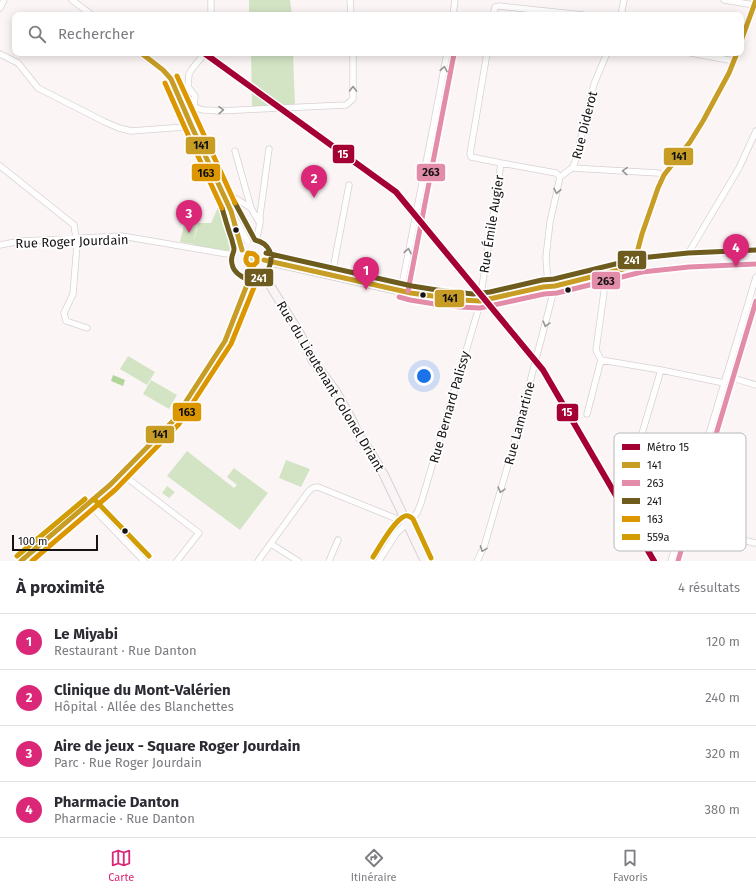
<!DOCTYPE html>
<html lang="fr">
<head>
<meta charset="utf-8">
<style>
	:root { --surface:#fff; --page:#f2f2f3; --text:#2b2b33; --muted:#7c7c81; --line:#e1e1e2; --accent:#db2777 }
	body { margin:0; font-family:"Fira Sans",sans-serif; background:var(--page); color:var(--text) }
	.scale { position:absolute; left:12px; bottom:10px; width:86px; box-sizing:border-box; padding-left:4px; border:2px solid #171213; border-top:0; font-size:11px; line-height:14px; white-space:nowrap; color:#171213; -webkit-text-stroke:3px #fff; paint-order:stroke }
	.you { position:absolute; left:424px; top:376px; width:14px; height:14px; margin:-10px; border:3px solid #fff; border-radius:50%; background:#1a73e8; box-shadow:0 0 0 6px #1a73e833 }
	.badge { display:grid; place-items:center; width:26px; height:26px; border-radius:50%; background:var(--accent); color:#fff; font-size:13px; font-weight:700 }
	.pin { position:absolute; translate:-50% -33px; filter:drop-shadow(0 1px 2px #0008) }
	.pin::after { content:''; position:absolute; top:21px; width:14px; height:12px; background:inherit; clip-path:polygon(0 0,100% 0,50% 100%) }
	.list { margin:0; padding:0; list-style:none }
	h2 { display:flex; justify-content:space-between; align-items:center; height:52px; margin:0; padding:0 16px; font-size:17px }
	h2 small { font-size:13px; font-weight:400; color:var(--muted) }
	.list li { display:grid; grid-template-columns:26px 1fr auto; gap:12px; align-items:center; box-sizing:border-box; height:56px; padding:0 16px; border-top:1px solid var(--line) }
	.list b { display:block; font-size:15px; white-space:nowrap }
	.list p { margin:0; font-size:13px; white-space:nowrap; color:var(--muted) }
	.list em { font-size:13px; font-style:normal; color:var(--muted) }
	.icon { flex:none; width:22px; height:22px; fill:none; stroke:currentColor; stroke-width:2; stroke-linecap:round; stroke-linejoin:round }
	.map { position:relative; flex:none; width:756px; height:561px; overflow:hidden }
	.search { position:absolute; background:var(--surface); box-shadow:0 2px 10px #0003; left:12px; right:12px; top:12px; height:44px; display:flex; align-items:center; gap:10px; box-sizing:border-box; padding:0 14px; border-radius:8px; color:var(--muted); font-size:15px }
	.sheet { height:276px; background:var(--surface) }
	nav { display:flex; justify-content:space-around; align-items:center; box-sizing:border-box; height:56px; border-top:1px solid var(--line); background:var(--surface); font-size:11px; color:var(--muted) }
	nav a { display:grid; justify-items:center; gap:2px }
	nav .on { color:var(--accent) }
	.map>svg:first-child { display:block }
</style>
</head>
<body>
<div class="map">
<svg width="756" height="561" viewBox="0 0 756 561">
	<rect width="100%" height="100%" fill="#fcf5f6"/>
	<path fill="#d3e4c4" d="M249,0H290L292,15H249Z
		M251,53H293L295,107L252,109Z
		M219,205L236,243L234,248L230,251L193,246V244L180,242L185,220L197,223L194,242L198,223H211Z
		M245 257a7 7 0 1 1 14 0a7 7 0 1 1-14 0Z
		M128,356L155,372L147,385L120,369Z
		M151,380L177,395L169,409L143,394Z
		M187,451L234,488L237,485L227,477L234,468L268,493L240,530L167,476Z
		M286,460L310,469L301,487L279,478Z
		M167,486L175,492L169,498L162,493Z"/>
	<path fill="#b2d69a" d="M113,375L125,380L123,386L111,381Z"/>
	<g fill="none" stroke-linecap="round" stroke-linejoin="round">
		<defs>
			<path id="street" d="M72,0L92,15
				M211,0V15
				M350,0L351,15
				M724,0L754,5
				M0,8L4,0
				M453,15L455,0
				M493,15L495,7L499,6L583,15
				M621,15L624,0
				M741,41L756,0
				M141,53L163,70L171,79L191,125L195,132L231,211L250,246
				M691,53L734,61
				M0,54L18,63L38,88L105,122L119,128L131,131L185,127L191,125
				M188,87L195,96L194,106
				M178,93L188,87L189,74L192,69L205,53
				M184,109C196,103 193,108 203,110C208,110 213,110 217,111L346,105L353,99V53
				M235,151L251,208L259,222
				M501,163L556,173L560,177
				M0,166L74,225L77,244L73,294L64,313L66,321L87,328
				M572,168L658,173L664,175
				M224,197L230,195L251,208
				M233,219L242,250
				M0,245L10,243L23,241L122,236L239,256
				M255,247L260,223V215L269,149
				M688,260L689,252L739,168L756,131
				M635,266V260L642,234L658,188L664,175L690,142L703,121L729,73L737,53
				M332,275L349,185
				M548,286L546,257L550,222L560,177L572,168L575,162L594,84L607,53
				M401,290L434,122L447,53
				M604,292L596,350L601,360L661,370L724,383
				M726,376L756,385
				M587,414L601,360
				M640,440L661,370
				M122,474L199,533L177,561
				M89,504L144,561
				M681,525L755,543
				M271,544L298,561
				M21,561L110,485L174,420L225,341L252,272
				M258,561L308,492C311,489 313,487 318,487L407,523
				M329,561L338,540
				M379,561L396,534L417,513L421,503L479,307L501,163L471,157L470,154L487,53
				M477,561L484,547L512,451L555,286
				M671,561L756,277"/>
			<path id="secondary" d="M239 259a13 13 0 1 1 26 0a13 13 0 1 1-26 0Z
				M264,260L411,293L436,297L473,301L491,299L519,292L543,287L555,286L610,272L641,265L688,260L756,257
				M260,269L300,334L313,361L335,390L352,420L360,438L370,451L384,475L425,561"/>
		</defs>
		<use href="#street" stroke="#d8d1d2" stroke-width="7"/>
		<use href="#secondary" stroke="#d8d1d2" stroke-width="10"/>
		<use href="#street" stroke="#fffefe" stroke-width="5.5"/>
		<use href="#secondary" stroke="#f9f4f5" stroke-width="8"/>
		<defs>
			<path id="bus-1" d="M741,41L756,0
				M141,53L163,70L171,79L191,125L231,211L242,250
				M264,260L411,293L461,300L480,301L543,287L555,286L635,266
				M635,266V260L642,234L658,188L664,175L690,142L703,121L729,73L737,53
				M21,561L110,485L174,420L225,341L252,272"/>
			<path id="bus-2" d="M408,291L454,54
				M399,297L410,300L435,304L460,307L480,308L544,294L557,293L642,272L689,267L756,264
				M678,561L756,301"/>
			<path id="bus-3" d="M222,208C225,218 228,229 232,240C232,242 234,246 234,249C234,254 230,256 232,264C233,269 236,273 241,276C267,292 286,247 255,240L235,203
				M266,253L412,286L437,290L473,294L490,292L542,280L554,279L640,258L688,253L756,250"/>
			<path id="bus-4" d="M177,76L235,203
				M165,83L185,128L222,208
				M248,253L254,254L257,257V262L254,265H249C244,261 246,257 248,253Z
				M32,561L115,490L179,424L231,344L259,275"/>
			<path id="bus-5" d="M94,499L149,556
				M17,556L85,499
				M373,557C379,548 394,520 405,516C408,515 411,517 413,519L431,558"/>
		</defs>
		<use href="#bus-1" stroke="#fff" stroke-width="8"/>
		<use href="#bus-2" stroke="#fff" stroke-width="8"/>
		<use href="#bus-3" stroke="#fff" stroke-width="8"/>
		<use href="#bus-4" stroke="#fff" stroke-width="8"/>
		<use href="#bus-5" stroke="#fff" stroke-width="8"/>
		<use href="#bus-1" stroke="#c89d25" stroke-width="5"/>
		<use href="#bus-2" stroke="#e38ca9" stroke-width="5"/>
		<use href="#bus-3" stroke="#6e5b1e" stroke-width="5"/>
		<use href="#bus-4" stroke="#dc9600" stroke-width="5"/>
		<use href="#bus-5" stroke="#d19c04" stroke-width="5"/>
		<defs>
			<path id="metro-1" d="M204,53L396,192L543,370L654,561"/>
		</defs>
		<use href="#metro-1" stroke="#fff" stroke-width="9"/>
		<use href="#metro-1" stroke="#a50034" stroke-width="6"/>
	</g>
	<defs><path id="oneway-chevron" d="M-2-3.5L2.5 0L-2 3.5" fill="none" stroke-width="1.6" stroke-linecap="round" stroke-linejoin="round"/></defs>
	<g stroke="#979494">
		<use href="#oneway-chevron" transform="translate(444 69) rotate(-80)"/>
		<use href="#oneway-chevron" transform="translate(353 89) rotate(-90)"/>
		<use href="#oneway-chevron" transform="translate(221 110) rotate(-1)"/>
		<use href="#oneway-chevron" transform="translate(625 171) rotate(-177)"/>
		<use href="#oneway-chevron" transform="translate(557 191) rotate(101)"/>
		<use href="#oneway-chevron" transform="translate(408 251) rotate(-79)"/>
		<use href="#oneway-chevron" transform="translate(546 324) rotate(105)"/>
		<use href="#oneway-chevron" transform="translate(501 490) rotate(106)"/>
		<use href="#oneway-chevron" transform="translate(483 549) rotate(111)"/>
	</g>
	<g fill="#171213" stroke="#fff" stroke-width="1.5">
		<circle cx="236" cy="230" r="3.5"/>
		<circle cx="568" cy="290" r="3.5"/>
		<circle cx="423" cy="295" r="3.5"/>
		<circle cx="125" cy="531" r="3.5"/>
	</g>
	<g text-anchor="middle" stroke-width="3.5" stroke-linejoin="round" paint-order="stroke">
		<g font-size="13" fill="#171213" stroke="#fff">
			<text transform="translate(584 125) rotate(-76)" y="5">Rue Diderot</text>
			<text transform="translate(491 224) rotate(-81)" y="5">Rue Émile Augier</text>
			<text transform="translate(72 241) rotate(-2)" y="5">Rue Roger Jourdain</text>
			<text transform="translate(331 386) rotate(59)" y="5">Rue du Lieutenant Colonel Driant</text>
			<text transform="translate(449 407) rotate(-74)" y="5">Rue Bernard Palissy</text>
			<text transform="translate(519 423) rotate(-75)" y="5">Rue Lamartine</text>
		</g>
	</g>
	<rect x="614" y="433" width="132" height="118" rx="6" fill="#fff" stroke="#b9b8b8" stroke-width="1"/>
	<rect x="622" y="444" width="18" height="6" fill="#a50034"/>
	<rect x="622" y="462" width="18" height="6" fill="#c89d25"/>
	<rect x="622" y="480" width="18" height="6" fill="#e38ca9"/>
	<rect x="622" y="498" width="18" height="6" fill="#6e5b1e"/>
	<rect x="622" y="516" width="18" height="6" fill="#dc9600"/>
	<rect x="622" y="534" width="18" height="6" fill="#d19c04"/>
	<g font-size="11" fill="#171213">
		<text x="647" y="451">Métro 15</text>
		<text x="647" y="469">141</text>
		<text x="647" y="487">263</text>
		<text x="647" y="505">241</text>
		<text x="647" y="523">163</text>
		<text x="647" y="541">559a</text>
	</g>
	<g stroke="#fff" stroke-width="1.5">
		<rect x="185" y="136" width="31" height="19" rx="4" fill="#c89d25"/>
		<rect x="332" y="144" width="23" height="20" rx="4" fill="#a50034"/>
		<rect x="663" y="147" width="31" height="19" rx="4" fill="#c89d25"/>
		<rect x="416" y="163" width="30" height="19" rx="4" fill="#e38ca9"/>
		<rect x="191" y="163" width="30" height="19" rx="4" fill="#dc9600"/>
		<rect x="617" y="250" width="30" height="20" rx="4" fill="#6e5b1e"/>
		<rect x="244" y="268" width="30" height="19" rx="4" fill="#6e5b1e"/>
		<rect x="591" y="271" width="30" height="19" rx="4" fill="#e38ca9"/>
		<rect x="434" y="289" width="31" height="19" rx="4" fill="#c89d25"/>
		<rect x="172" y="402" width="30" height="20" rx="4" fill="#dc9600"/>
		<rect x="556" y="403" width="23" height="19" rx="4" fill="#a50034"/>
		<rect x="145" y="425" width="30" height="19" rx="4" fill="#c89d25"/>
	</g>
	<g font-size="11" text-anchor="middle" font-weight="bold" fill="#fff">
		<text x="343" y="158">15</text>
		<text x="632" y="264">241</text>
		<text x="259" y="282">241</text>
		<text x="567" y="416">15</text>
	</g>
	<g font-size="11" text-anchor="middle" font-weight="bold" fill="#111">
		<text x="201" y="149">141</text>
		<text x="679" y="160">141</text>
		<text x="431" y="176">263</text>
		<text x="206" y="177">163</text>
		<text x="606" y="285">263</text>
		<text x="450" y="302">141</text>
		<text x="187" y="416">163</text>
		<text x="160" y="438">141</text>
	</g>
</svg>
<div class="scale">100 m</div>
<div class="you"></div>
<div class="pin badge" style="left:366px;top:290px">1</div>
<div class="pin badge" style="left:314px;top:198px">2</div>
<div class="pin badge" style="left:189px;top:233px">3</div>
<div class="pin badge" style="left:736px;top:267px">4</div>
<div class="search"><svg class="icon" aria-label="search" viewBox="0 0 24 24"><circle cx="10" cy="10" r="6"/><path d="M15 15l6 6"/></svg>Rechercher</div>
</div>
<section class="sheet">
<h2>À proximité<small>4 résultats</small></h2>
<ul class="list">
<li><span class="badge">1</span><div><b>Le Miyabi</b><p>Restaurant · Rue Danton</p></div><em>120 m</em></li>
<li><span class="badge">2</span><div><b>Clinique du Mont-Valérien</b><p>Hôpital · Allée des Blanchettes</p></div><em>240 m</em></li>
<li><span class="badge">3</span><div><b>Aire de jeux - Square Roger Jourdain</b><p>Parc · Rue Roger Jourdain</p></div><em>320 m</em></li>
<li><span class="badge">4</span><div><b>Pharmacie Danton</b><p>Pharmacie · Rue Danton</p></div><em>380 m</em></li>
</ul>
</section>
<nav>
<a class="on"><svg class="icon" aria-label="map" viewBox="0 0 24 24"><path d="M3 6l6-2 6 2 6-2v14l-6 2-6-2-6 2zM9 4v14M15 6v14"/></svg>Carte</a>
<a><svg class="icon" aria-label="directions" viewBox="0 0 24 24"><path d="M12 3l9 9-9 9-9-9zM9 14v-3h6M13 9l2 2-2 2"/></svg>Itinéraire</a>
<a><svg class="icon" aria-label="saved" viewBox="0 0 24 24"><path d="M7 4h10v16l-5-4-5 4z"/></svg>Favoris</a>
</nav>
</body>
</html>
